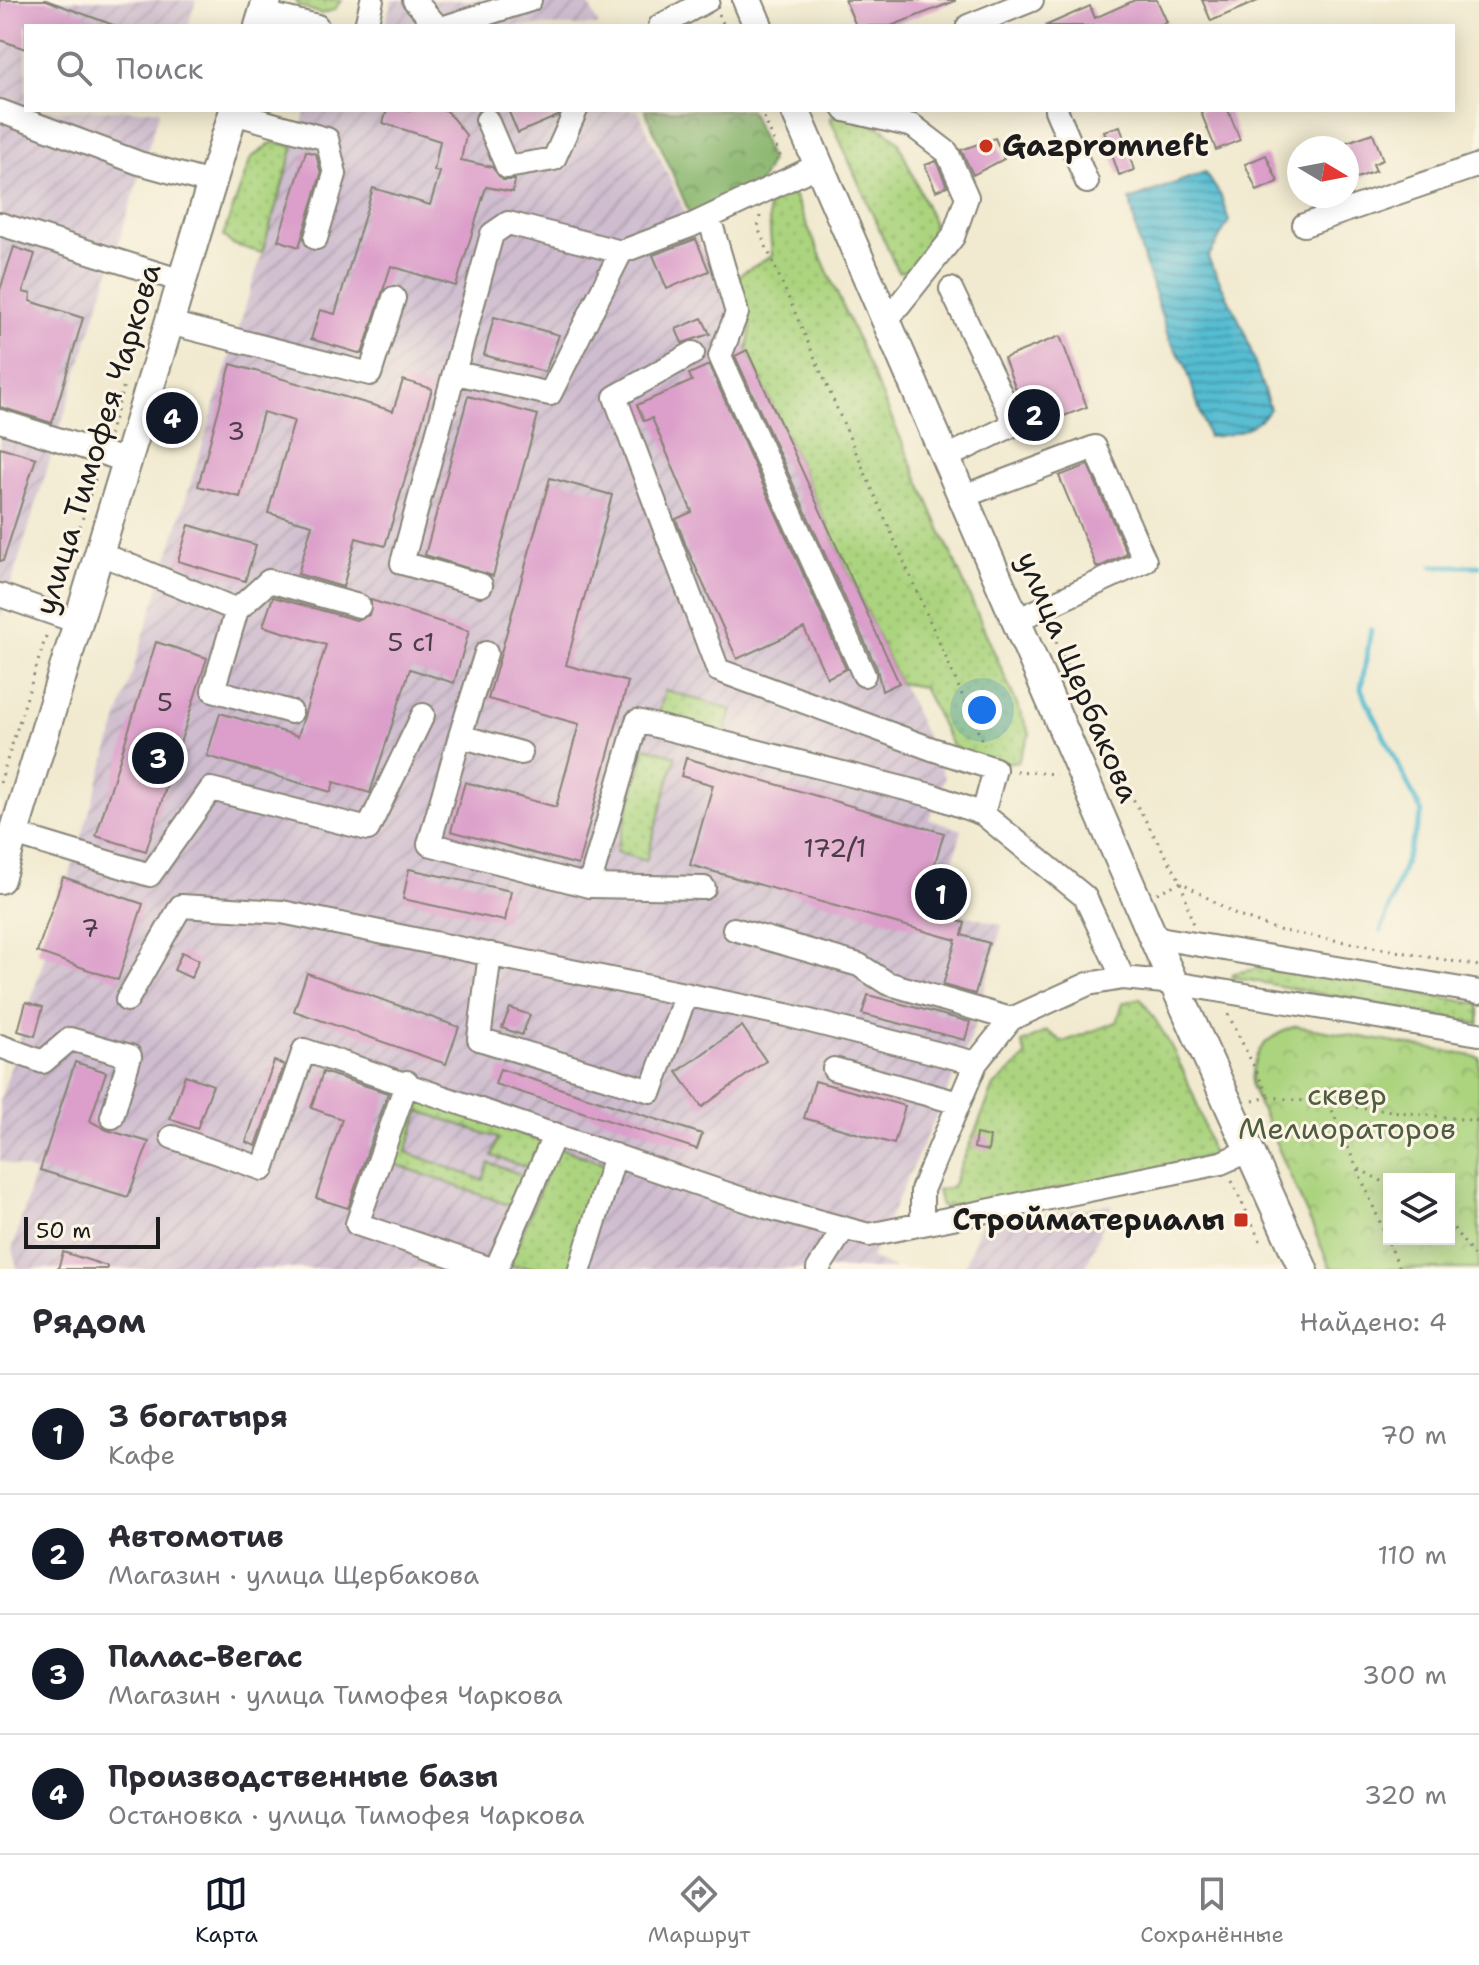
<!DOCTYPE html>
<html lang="ru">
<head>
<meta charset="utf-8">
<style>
	:root { --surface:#fff; --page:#f7f7f7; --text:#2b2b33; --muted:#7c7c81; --line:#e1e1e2; --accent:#111827 }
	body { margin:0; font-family:"Shantell Sans",sans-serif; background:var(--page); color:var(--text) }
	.controls { position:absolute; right:24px; bottom:24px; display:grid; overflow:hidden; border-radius:0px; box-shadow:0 4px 20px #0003 }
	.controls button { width:72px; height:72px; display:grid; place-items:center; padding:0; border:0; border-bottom:2px solid var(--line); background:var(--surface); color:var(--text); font:40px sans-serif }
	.compass { position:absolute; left:1287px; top:136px; width:72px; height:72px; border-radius:50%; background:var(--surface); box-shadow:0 4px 20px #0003; rotate:100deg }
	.scale { position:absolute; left:24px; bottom:20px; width:136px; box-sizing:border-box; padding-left:8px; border:4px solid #1c1c1c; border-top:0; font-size:22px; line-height:28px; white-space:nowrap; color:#1c1c1c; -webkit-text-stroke:6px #fcf5e5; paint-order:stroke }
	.you { position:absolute; left:982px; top:710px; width:28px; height:28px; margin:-20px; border:6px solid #fff; border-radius:50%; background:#1a73e8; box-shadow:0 0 0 12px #1a73e833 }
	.badge { display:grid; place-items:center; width:52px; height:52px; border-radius:50%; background:var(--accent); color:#fff; font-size:26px; font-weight:700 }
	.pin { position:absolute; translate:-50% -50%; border:4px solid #fff; box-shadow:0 2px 8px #0006 }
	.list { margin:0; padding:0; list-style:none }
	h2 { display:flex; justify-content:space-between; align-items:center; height:104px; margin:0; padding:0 32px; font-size:34px }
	h2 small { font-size:26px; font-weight:400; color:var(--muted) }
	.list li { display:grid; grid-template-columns:52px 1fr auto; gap:24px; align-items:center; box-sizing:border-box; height:120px; padding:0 32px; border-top:2px solid var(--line) }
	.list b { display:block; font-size:30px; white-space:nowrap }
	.list p { margin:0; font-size:26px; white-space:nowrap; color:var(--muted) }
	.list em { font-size:26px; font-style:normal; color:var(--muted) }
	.icon { flex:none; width:44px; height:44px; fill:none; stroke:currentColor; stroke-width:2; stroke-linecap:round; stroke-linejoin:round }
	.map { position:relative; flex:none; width:1479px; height:1269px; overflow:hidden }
	.search { position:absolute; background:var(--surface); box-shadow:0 4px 20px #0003; left:24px; right:24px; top:24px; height:88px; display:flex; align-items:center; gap:20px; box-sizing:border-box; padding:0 28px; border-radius:0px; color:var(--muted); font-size:30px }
	.sheet { height:584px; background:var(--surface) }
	nav { display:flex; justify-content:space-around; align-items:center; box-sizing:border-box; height:112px; border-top:2px solid var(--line); background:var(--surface); font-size:22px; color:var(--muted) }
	nav a { display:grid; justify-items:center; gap:4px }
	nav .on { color:var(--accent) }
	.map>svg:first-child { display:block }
</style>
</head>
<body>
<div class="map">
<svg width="1479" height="1269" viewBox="0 0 1479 1269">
	<defs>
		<pattern id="industrial-furrows" width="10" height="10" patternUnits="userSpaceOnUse" patternTransform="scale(2)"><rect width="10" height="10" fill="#cfbdcf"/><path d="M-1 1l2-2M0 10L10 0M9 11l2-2" fill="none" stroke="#b1a2b1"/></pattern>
		<pattern id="grass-dots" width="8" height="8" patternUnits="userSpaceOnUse" patternTransform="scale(2)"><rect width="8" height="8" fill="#acd47f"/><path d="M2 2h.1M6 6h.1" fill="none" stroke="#93b56d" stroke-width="1.8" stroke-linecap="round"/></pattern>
		<pattern id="forest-crowns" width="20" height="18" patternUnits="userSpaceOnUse" patternTransform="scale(2)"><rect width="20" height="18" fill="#89b66e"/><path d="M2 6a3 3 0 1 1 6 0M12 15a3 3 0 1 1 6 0" fill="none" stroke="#6f935a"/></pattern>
		<pattern id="park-crowns" width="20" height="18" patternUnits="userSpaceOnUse" patternTransform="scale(2)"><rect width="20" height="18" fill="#acd47f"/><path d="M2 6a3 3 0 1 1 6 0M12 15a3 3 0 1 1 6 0" fill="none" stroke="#93b56d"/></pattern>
		<pattern id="water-rules" width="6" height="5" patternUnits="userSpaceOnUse" patternTransform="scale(2)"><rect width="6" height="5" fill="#54bcd1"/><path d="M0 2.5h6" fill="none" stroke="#4598a9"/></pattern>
	</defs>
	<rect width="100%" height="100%" fill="#fcf5e5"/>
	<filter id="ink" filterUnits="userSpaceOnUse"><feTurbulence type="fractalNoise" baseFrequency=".0125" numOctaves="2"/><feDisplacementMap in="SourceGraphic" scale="16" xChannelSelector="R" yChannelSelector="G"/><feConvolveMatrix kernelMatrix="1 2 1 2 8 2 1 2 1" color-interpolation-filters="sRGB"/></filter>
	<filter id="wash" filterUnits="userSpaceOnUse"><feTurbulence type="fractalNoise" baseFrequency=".006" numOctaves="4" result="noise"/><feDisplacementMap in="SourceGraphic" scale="32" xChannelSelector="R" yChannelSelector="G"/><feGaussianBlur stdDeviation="1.8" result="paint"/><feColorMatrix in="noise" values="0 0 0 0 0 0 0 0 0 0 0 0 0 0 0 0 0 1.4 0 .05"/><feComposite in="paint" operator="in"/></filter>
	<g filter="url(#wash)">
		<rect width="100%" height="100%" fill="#f1ead0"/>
		<path fill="url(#industrial-furrows)" d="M0,0H196L188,26H26V110H160L0,619Z
			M392,0H587L599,26H385Z
			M306,110H638L945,778L929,819L962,830L939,908L1002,925L970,1041L871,1258L896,1269H17L13,1247L35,1172L0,1161V1101Z
			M1112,1204L1085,1269H964L980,1225Z"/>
		<path fill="url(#grass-dots)" stroke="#64784e" stroke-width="2" d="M296,0H342L334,10L321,14L297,5Z
			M840,114L884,129L898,141L933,222L932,237L911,270L898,272L830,118Z
			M273,142L294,146L262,253L232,244L223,236L251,158Z
			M794,195L1030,734L1018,761L983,766L951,744L923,687L899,683L747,350L751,327L735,277L772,256L768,208L780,196Z
			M665,690L732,710L725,733L659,713Z
			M646,747L676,756L646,861L616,852Z
			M1273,966L1479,1004V1024L1232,977L1233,973Z
			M1140,998C1174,1042 1200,1102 1212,1156L979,1206L972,1202L941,1207L937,1190L952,1187L994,1086L1026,1057L1022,1043L1047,1031L1063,1042L1117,1022L1123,1003Z
			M413,1095L544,1142L534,1170L492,1156L498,1138L420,1111L406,1152L483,1180L489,1163L531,1178L520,1209L389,1162Z
			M557,1147L606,1164L573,1269L509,1266Z"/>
		<path fill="url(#forest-crowns)" stroke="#526945" stroke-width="2" d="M645,110H750L771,160L756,191L692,219Z"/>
		<path fill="url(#park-crowns)" stroke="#64784e" stroke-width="2" fill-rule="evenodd" d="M1296,1026L1479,1057V1269H1331L1251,1086C1252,1051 1263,1038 1296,1026ZM1389,1179H1449V1239H1389Z"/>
		<path fill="url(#water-rules)" stroke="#386c76" stroke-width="2" d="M1205,172L1221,196L1229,221L1208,258L1244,330L1270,409C1255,429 1232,436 1208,437L1185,364L1169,339L1139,244L1130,200Z"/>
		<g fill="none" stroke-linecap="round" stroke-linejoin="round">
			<path stroke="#54bcd1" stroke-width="5" d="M1433,566H1479
				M1371,630L1361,689L1422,813L1381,931"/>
		</g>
		<g id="blocks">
			<path fill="#dc9eca" d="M0,0H46L116,26H26V49L0,40Z
				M845,0H955V1L891,26H856Z
				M1135,0H1157L1167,22L1159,26H1045L1090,6L1095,18Z
				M1202,0H1260L1211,21Z
				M387,110H446L466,135L461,160L492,167L503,180H515L513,192L486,187L456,286L391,266L362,354L311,339L320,310L335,314L373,188L430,205L440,172L434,171L440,141L383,123Z
				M508,110H561L558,116L518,133Z
				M1200,110H1228L1240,140L1216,150Z
				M1120,126L1134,170L1119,175L1104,131Z
				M1373,133L1383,160L1373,164L1376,171L1352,180L1347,168V142Z
				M995,138L1004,159L973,175L961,150Z
				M306,151L316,154L321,174L299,247L278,240Z
				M1266,155L1278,182L1257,191L1245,164Z
				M936,161L947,186L936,191L925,165Z
				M696,239L709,271L667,289L653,255Z
				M14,247L35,254L23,292L31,294L30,301L83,318L52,423L0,407V290Z
				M494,317L559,335L545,372L484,355Z
				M702,318L710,334L682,343L676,329Z
				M1060,336L1087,407L1031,429L1004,358Z
				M747,350L899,683L882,691L877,669L735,356Z
				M231,364L393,411L403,380L432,389L385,546L356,538L343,587L298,574L312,525L268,513L294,421L263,412L240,497L198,486Z
				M709,365L846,669L827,678L804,628L737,659L686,546L676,519L692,512L652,418L644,421L637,405L692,381L689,374Z
				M468,396L538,415L493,576L425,555Z
				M0,447L36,458L3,561H0Z
				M1088,465L1127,554L1097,568L1059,476Z
				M550,478L612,495L566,665L628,682L578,865L451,831L465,782L556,807L579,724L488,699Z
				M189,525L256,545L245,581L178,561Z
				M273,597L356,620L369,615L371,600L469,631L454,683L410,669L370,793L334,782L331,792L207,756L220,713L298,736L326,645L263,626Z
				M156,642L207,658L146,851L96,836Z
				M686,758L944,833L935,863L955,868L941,916L965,923L962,935L989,943L975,994L943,985L956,940L690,865L713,785L681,776Z
				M409,869L511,891L505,921L403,899Z
				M63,877L143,904L118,980L37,952Z
				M182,952L199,960L191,978L174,970Z
				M307,973L459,1027L446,1064L294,1011Z
				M868,995L970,1022L965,1040L862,1014Z
				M26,1002L43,1007L35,1036L18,1031Z
				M510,1008L530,1015L522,1035L502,1028Z
				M742,1026L766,1061L702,1107L677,1072Z
				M274,1061L284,1065L256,1146L246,1142Z
				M75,1062L106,1072L90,1121L107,1130L149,1142L128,1197L40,1170Z
				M500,1069L702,1134L697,1149L495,1084Z
				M323,1072L388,1093L348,1208L316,1198L342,1119L311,1108Z
				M185,1075L213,1085L197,1129L170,1119Z
				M815,1081L905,1106L894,1144L804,1118Z
				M976,1134L990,1137L988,1151L974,1148Z
				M63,1252L107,1266V1269H58Z"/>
		</g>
	</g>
	<g filter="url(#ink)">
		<use href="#blocks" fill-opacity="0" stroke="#868376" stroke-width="2"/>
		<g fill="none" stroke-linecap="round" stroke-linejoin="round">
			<defs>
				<path id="minor" d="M414,0L437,26
					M263,13L317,26
					M366,26L372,0
					M448,26L530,0
					M660,26L708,0
					M968,26L1032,0
					M845,110L913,126L947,152L967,197L953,237L888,319
					M1056,110L1087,182
					M0,111L139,163L211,183
					M233,113L327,139L335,174L316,238
					M487,120L507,167L554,159L576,110
					M709,217L737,313L720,356L864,675
					M0,224L182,281
					M1304,225L1479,165
					M169,323L370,374L394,298
					M693,353L615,397L718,670L932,749L995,769L983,814
					M456,373L550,394L621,252
					M0,421L127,461
					M947,457L1015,424L951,289
					M964,496L1095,447L1145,561L1017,620
					M99,553L237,610L213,690L291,712
					M481,585L402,563L492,234L508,223L621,252L690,226L819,165
					M0,595L78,622
					M237,610L269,581L359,606
					M460,736L486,653
					M521,753L460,736L429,844L589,886L637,721L934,796L983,814L1085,897L1123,978
					M14,834L150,875L211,789L368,829L423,715
					M589,886L704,888
					M734,929L859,965L887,983L1011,1019L1088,984L1123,978L1174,983L1479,1034
					M1153,937L1479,992
					M490,954L479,1039L651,1091L686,994
					M127,1000L181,906L282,912L786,1015L976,1063
					M0,1046L43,1062L70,1039L130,1056L112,1117
					M834,1069L959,1103
					M407,1082L357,1224L491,1269
					M172,1137L263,1169L304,1050L766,1207L869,1235L1221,1163L1250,1150
					M922,1223V1190L976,1063L1011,1019
					M496,1269L555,1134
					M580,1269L615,1155
					M818,1269L844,1228"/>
				<path id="major" d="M747,0L758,26
					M259,26L267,0
					M795,110L1153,937L1303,1269
					M0,879L234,110"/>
			</defs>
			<use href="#minor" stroke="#868376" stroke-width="26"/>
			<use href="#major" stroke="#868376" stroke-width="32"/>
			<path stroke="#868376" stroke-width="3" stroke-dasharray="2 6" stroke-linecap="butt" d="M719,14L724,26
				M761,110L782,161
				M760,216L758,228L984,745
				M109,435L124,385
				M58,595L97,473
				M1050,627L1094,731L1181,882L1193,925
				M1016,771L1056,774
				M0,783L47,633
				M1157,893L1181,882L1236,915L1278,930L1479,966
				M1228,1014L1269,1097
				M1253,1101L1269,1097L1479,1121
				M1329,1103L1400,1269
				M1359,1169L1389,1185
				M1232,1181L1262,1245
				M1449,1222L1479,1263"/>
			<use href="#minor" stroke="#fff" stroke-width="22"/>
			<use href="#major" stroke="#fff" stroke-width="28"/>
		</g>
	</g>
	<g fill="#c8321e" stroke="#fcf5e5" stroke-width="3">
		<circle cx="986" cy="146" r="8"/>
		<rect x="1233" y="1212" width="16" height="16" rx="4"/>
	</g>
	<g text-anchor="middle" stroke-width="6" stroke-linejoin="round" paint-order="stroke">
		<g font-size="26" fill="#4c3c48">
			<text x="236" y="440">3</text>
			<text x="411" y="651">5 с1</text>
			<text x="165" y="711">5</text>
			<text x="835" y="857">172/1</text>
			<text x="90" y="937">7</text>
		</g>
		<g font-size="30" font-weight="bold" fill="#1c1c1c" stroke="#fcf5e5" text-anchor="start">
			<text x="1002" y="156">Gazpromneft</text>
			<text x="1225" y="1230" text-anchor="end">Стройматериалы</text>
		</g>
		<g font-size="30" fill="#1c1c1c" stroke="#fcf5e5">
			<text transform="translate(98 439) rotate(-73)" y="10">улица Тимофея Чаркова</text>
			<text transform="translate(1078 677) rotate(67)" y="10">улица Щербакова</text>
		</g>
		<g font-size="30" fill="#4e5c3f" stroke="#fcf5e5">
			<text x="1347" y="1105">сквер<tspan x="1347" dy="34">Мелиораторов</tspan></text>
		</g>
	</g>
</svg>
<div class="controls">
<button><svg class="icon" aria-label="layers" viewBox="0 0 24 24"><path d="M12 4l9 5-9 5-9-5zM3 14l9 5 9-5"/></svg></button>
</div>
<svg class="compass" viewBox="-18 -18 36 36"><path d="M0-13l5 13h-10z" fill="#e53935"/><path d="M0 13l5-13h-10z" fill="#7c7c81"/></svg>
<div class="scale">50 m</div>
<div class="you"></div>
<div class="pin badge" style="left:941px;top:894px">1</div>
<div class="pin badge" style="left:1034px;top:415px">2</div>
<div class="pin badge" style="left:158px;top:758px">3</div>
<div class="pin badge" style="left:172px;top:418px">4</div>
<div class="search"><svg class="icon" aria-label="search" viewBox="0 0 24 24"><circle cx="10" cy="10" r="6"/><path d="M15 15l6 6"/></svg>Поиск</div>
</div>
<section class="sheet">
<h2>Рядом<small>Найдено: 4</small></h2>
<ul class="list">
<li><span class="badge">1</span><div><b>3 богатыря</b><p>Кафе</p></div><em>70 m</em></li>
<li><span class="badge">2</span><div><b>Автомотив</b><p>Магазин · улица Щербакова</p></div><em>110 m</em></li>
<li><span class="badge">3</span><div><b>Палас-Вегас</b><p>Магазин · улица Тимофея Чаркова</p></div><em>300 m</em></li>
<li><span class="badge">4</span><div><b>Производственные базы</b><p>Остановка · улица Тимофея Чаркова</p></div><em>320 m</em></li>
</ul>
</section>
<nav>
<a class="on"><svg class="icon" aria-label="map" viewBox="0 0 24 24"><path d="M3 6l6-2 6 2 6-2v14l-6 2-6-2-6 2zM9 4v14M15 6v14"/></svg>Карта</a>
<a><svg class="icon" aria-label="directions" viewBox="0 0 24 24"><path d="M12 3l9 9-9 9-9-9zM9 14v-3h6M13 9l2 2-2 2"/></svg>Маршрут</a>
<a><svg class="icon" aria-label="saved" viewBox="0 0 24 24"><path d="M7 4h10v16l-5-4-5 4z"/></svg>Сохранённые</a>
</nav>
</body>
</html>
